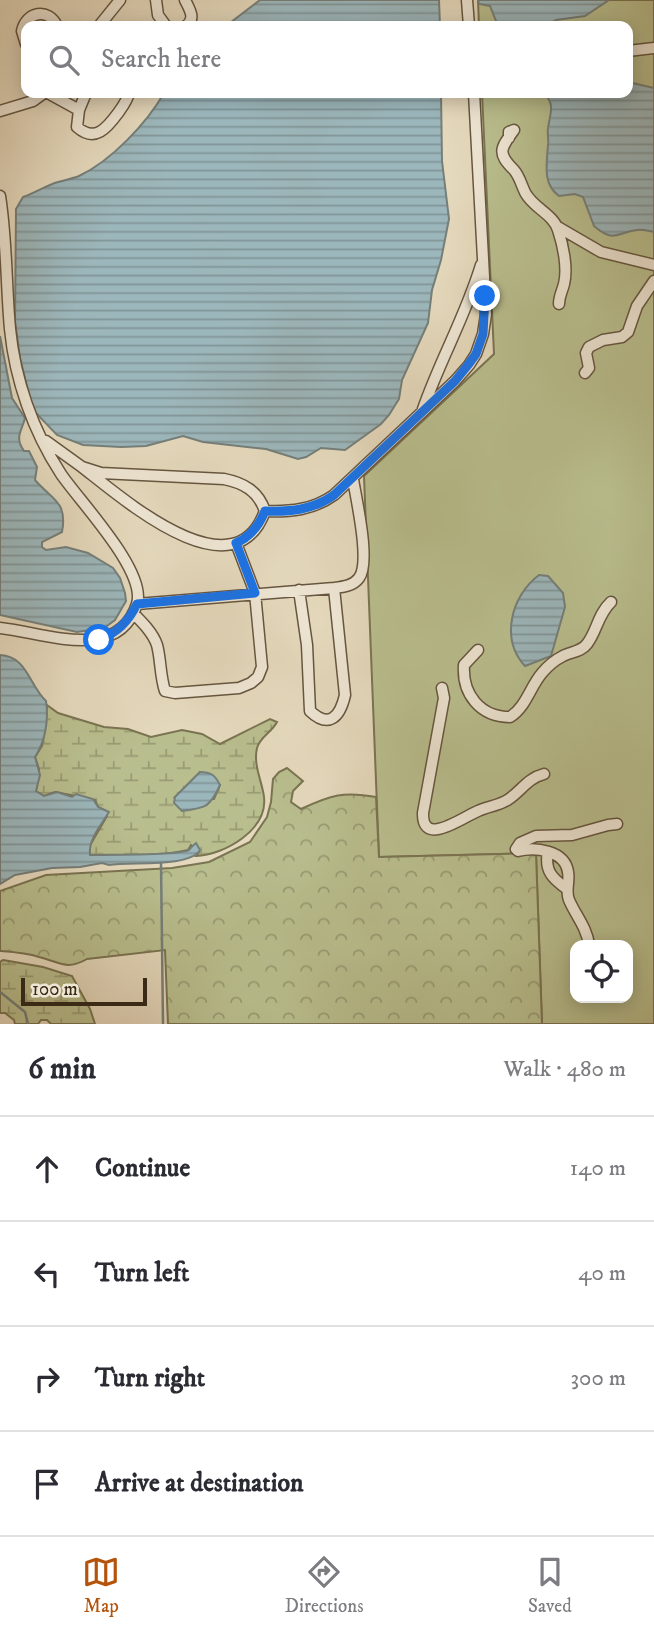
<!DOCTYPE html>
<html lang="en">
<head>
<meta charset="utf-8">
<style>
	:root { --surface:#fff; --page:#f7f7f7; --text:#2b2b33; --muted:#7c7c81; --line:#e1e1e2; --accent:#b45309 }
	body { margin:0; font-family:"IM FELL DW Pica",serif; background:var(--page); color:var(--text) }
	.controls { position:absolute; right:21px; bottom:21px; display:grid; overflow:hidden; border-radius:14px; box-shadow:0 4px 18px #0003 }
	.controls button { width:63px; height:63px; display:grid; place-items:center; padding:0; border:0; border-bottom:2px solid var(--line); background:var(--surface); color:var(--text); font:35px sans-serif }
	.scale { position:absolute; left:21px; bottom:18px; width:126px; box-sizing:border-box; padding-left:7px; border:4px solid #3b2b16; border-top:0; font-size:19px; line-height:24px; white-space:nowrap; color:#3b2b16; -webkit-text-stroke:5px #eee6d4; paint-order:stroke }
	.stop { position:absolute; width:21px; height:21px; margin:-16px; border:5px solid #1a73e8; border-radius:50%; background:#fff }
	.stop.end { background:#1a73e8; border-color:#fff; box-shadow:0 2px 7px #0008 }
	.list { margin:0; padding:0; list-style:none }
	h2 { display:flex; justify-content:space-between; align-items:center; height:91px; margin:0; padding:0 28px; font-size:30px }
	h2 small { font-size:23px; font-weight:400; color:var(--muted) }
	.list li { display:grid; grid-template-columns:46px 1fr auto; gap:21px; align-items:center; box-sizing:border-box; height:105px; padding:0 28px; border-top:2px solid var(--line) }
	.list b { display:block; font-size:26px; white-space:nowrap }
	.list em { font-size:23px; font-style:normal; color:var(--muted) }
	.icon { flex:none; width:38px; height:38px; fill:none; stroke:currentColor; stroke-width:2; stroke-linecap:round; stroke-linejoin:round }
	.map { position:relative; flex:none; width:654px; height:1024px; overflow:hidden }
	.search { position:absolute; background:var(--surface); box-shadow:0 4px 18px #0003; left:21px; right:21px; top:21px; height:77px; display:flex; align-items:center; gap:18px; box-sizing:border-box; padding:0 24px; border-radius:14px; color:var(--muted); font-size:26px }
	.sheet { height:511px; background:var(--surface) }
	nav { display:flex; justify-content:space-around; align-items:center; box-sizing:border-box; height:98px; border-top:2px solid var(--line); background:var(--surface); font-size:19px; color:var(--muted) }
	nav a { display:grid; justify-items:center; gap:4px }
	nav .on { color:var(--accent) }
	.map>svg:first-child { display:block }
</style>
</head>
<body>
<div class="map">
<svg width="654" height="1024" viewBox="0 0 654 1024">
	<defs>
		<pattern id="forest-crowns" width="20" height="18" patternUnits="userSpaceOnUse" patternTransform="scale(1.75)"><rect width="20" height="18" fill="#b9be8e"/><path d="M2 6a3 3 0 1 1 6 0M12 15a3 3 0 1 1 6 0" fill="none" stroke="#989b73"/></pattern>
		<pattern id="wetland-marsh" width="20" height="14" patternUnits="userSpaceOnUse" patternTransform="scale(1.75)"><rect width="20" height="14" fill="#b9be8e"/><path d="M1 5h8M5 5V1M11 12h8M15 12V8" fill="none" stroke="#989b73"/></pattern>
		<pattern id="water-rules" width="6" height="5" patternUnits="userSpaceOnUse" patternTransform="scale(1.75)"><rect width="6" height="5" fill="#9cb7bc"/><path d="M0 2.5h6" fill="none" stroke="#809598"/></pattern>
	</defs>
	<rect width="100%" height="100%" fill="#e5d9bd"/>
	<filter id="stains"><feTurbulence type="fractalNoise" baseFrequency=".00286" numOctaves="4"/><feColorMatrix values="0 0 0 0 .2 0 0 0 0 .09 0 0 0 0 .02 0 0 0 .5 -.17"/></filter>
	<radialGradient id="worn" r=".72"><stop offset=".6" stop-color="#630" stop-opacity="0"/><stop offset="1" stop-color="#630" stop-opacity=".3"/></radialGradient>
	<path fill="#b9be8e" stroke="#7a7452" stroke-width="2" fill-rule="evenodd" d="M478,0H654V1024H542L536,853L379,857L364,476L494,354L482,93H628V26H479ZM575,945H628V998H575Z"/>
	<path fill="url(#forest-crowns)" stroke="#7a7452" stroke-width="2" d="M287,768L303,781L293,791L291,802L301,809C331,795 344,791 376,797L379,857L536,853L542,1024H168L165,950L87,959C66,971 60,962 39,957C27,953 13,952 0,951V891L46,875L172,868L209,862L250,842L267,817L271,802L273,779L279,772Z"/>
	<path fill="url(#wetland-marsh)" stroke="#7a7452" stroke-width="2" fill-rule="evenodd" d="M47,705L58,713L104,727L128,729L151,737L182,730L202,734L220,744L270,719L277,722C272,732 260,737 257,748C253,765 262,781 264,797C268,830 224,855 196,856L199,852L191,845L188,850C159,857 120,854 90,855L89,847L107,816L106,811L98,807L95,800C89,799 58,792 55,792C51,793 47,795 44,796L36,791L39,769L35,757L42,746ZM200,772L220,785L214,799L175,797Z
		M3,960L43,967L72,976L90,1009L95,1024H51L47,1020H41L38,1024H15L14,1020L5,1013H0V962Z"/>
	<path fill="url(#water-rules)" stroke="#757f7a" stroke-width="2" d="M260,0H439L440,26H226Z
		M478,0H609L585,16L556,20L546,26H501L496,21L490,6L479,4Z
		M628,82L654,88V232C648,231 642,229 637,230C617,232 615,244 594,226L583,197L575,194L559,196C542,184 547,163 548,145C549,139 547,134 548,128C550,114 556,103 543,93H578L587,95L598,93H628Z
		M164,93H441L442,161L449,219L441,260L432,290L428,323L402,380L399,399L389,415L381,424L345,450L321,448L306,457L298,459L266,449L203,442L183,436L146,446L121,447L83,445L57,435L33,410L20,358L15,321L16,209L23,197C35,193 47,185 58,182C64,180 72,179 79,176C111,161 147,123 164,93Z
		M0,336L12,398L25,418C22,431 14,437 24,451H29L37,467L35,480C51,499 68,501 62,532L42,542V547L46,550L66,547L88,553L113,568L120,578L125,593L126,601L115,620L104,628L77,632L0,615Z
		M539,575L548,576L563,593L565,607L551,656L525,666C500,639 511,596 539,575Z
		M0,655C27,656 29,685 46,701C49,720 45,742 35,757L40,775L36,791L44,796L57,792L72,797L76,794L93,799L98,807L109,812C102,824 88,839 90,855C102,855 182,855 189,850C191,848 193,845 196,843L200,850C189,868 131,861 109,865L102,863L80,867L52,868L15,875L0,884Z
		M200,772C211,772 215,775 220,785C210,807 206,808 182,811L174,803L175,797Z"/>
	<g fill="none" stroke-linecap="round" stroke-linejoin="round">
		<path stroke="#757f7a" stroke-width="2.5" d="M161,863L163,1024
			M0,992L25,1012L28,1024"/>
		<defs>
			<path id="minor" d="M156,0L158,15L166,26
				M185,0C190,10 196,19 186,26
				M467,0L469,26
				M99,26L120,0
				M26,44L22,31C26,12 48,7 57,26
				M628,51L654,48
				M48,93L79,110L77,127C95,143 107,128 118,113C123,106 127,101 129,93
				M79,110L86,93
				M0,111L33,101L44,93
				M509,138V132L514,130C500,149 497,153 514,170C520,177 522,187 526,194C534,208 554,215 558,230C563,245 568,268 564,284C562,292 559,296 559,304
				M0,196C7,241 6,285 10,329C15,380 33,431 61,474C80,502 147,571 137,604C118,664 43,632 0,628
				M558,227L601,252L654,265
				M585,373L589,368L586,353L589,347L603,340L622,337L628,332L637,306L654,281
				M423,409C440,360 466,315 481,265
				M46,441L82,467L101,473L224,479C244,483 258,491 265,511C234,597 121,497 82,467
				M265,511C290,512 313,510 334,495L455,381L469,365L476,354L483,334L486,314L474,93
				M299,590L307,645L310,711C329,729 340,717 345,695L334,588
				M137,604L334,588C343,587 353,586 359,578C371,562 356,499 353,479
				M133,613C142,622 153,633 157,645C161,660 160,676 165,691L175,693L239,688L251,683L258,677L262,667L255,593L236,543
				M478,650L464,665C462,694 480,717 510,717C526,707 530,687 542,673C547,667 555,660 563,656C570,652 581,652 587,644C597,631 598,614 611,602
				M442,688L444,698L423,813C422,848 463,817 478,811C488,806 499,806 509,799C522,790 528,778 544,774
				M548,852C544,871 553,879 567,889
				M589,945C587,928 576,916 569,900C565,890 570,882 568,872C565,850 535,847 518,851L516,849L520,843L536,836L572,835L608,825L617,824"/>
		</defs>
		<use href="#minor" stroke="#665640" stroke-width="13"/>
		<use href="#minor" stroke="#eee6d4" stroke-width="10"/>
	</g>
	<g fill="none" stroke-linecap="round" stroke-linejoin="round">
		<path stroke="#1a73e8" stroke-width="9" d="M99,640C118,632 128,622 137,604L255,593L236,543C250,537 259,526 265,511C290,512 313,510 334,495L455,381L468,365L476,354L483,334L485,296"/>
	</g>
	<rect width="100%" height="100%" filter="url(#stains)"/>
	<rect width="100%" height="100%" fill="url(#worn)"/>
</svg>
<div class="controls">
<button><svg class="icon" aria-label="locate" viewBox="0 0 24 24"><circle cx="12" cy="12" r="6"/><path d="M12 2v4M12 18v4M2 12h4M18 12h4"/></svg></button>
</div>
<div class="scale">100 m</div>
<div class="stop" style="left:99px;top:640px"></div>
<div class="stop end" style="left:485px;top:296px"></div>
<div class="search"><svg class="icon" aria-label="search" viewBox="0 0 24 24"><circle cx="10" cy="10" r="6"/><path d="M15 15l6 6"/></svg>Search here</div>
</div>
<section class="sheet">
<h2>6 min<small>Walk · 480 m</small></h2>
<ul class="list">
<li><svg class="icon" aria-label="ahead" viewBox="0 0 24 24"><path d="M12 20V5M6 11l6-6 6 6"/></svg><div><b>Continue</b></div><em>140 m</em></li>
<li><svg class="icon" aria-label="left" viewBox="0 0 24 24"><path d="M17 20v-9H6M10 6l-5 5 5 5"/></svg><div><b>Turn left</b></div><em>40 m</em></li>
<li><svg class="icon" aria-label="right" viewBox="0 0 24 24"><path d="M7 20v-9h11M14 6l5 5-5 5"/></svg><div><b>Turn right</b></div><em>300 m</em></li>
<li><svg class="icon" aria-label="arrive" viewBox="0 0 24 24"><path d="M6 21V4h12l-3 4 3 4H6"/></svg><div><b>Arrive at destination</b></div></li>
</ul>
</section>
<nav>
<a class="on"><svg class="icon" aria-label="map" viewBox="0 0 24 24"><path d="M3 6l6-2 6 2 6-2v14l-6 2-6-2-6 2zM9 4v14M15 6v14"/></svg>Map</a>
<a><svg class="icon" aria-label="directions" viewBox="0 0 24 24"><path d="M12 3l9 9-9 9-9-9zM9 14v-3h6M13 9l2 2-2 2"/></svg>Directions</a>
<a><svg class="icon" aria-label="saved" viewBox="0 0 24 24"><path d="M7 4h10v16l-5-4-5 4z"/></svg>Saved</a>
</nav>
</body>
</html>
